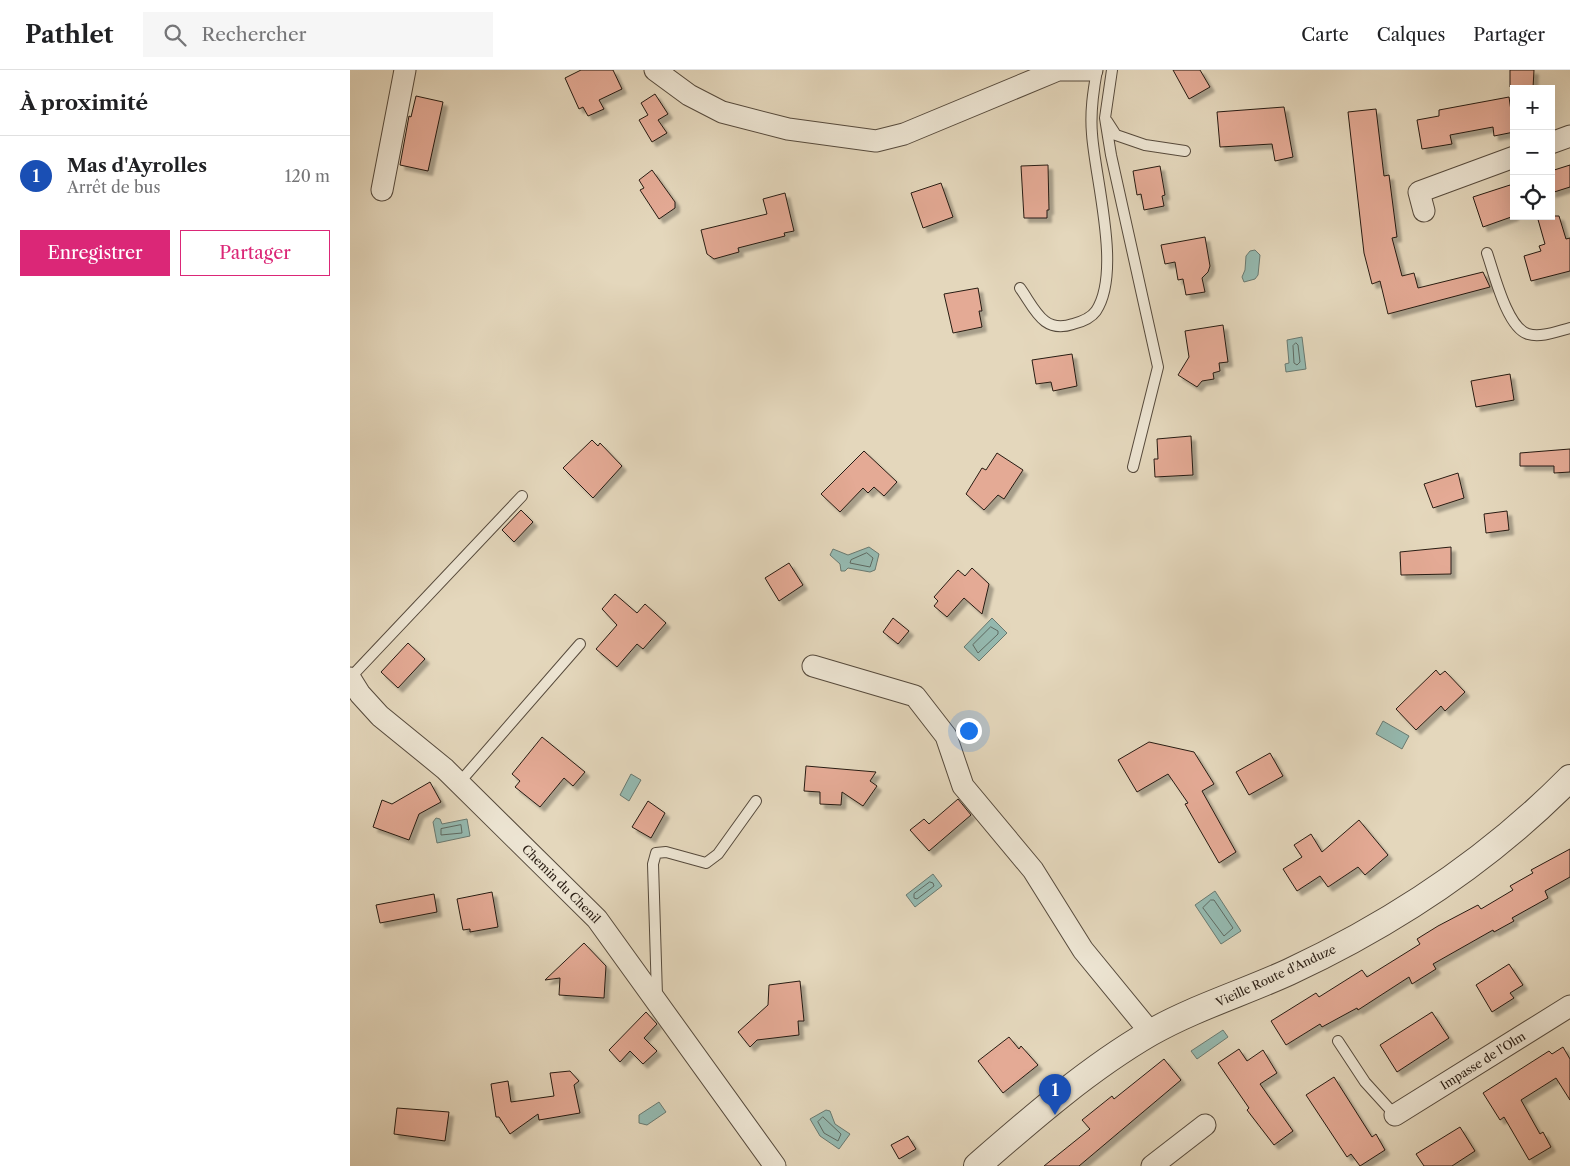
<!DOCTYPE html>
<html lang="fr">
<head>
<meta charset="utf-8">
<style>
	:root { --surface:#fff; --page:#f6f6f6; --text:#202124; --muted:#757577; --line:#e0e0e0; --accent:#db2777 }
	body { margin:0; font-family:"Libre Caslon Text",serif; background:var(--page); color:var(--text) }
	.controls { position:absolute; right:15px; top:15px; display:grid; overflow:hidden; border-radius:0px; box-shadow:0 5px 20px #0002 }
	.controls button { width:45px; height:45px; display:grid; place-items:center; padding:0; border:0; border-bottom:1px solid var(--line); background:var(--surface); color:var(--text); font:25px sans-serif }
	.you { position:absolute; left:618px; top:660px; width:18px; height:18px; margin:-12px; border:4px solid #fff; border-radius:50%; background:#1a73e8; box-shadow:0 0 0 8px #1a73e833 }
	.badge { display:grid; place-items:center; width:32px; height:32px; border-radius:50%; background:var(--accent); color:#fff; font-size:16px; font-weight:700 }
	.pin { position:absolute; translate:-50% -41px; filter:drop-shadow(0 1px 2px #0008) }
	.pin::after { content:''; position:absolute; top:26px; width:18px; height:15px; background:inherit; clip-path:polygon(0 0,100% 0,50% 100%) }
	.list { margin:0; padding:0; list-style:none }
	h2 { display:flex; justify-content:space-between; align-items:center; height:65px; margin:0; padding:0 20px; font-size:21px }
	h2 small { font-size:16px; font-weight:400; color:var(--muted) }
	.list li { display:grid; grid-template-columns:32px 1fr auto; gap:15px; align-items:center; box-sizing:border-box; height:80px; padding:0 20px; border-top:1px solid var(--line) }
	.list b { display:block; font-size:19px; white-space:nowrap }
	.list p { margin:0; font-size:16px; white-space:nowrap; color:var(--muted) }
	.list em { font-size:16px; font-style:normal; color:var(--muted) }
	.actions { display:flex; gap:10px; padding:15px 20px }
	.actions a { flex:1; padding:11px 0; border:1px solid var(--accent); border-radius:0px; text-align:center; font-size:18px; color:var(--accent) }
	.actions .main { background:var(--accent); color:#fff }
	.icon { flex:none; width:28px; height:28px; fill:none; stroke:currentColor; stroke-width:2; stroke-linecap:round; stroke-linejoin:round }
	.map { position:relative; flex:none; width:1220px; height:1096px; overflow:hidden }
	header { display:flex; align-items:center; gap:30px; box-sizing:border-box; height:70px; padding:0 25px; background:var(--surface); border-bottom:1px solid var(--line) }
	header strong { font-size:24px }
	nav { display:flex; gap:28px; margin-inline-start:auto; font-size:18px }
	.search { width:350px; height:45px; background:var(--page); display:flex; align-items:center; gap:12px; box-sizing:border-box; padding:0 18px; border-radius:0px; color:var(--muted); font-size:19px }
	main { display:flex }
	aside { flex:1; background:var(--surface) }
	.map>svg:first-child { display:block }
</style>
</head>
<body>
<header>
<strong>Pathlet</strong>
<div class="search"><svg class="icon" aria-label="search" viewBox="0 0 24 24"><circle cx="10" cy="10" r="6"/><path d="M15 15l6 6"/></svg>Rechercher</div>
<nav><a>Carte</a><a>Calques</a><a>Partager</a></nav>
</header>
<main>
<aside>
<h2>À proximité<small></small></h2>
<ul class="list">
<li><span class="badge" style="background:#1a4fb4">1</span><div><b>Mas d'Ayrolles</b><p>Arrêt de bus</p></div><em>120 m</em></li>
</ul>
<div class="actions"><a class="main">Enregistrer</a><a>Partager</a></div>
</aside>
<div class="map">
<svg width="1220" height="1096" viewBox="0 0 1220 1096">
	<defs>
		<filter id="shadow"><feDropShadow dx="4.5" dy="4.5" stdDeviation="1" flood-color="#0004"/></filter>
	</defs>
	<rect width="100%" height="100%" fill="#e4d7bc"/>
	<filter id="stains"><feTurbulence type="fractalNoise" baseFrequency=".004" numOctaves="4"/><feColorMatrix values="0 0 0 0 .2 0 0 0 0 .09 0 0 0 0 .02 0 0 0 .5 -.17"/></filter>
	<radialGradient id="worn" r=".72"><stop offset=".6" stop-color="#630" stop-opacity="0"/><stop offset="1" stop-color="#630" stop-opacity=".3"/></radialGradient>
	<path fill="#95bab1" stroke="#697a71" d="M905,180L910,185L908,205L905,209L894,212L892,207L895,200L896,186L900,181Z
		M952,267L956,299L936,302L935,294L939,293L937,270Z
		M519,477L529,484L525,500L520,502L498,498L495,501H491L490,494L480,485L483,479L498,485Z
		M642,548L657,563L629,591L614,577Z
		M1033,651L1059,666L1052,679L1026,664Z
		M281,704L291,710L279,731L270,725Z
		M86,748L90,749L92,754L117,749L120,766L87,773L83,752Z
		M583,804L592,816L565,837L556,825Z
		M865,821L891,861L871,874L845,835Z
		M873,960L878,967L847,989L841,981Z
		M309,1032L316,1042L297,1055L289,1053V1045Z
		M476,1040L480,1041L485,1054L500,1064L489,1079L470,1066L460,1049Z"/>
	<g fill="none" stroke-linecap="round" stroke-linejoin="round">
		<path stroke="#5e6a62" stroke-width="1" d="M946,273L948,275L950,292L947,295L944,293L943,276Z
			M517,483L523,488L520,497L500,493L501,490Z
			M641,557L648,561V564L628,583L623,575Z
			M111,755L112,763L91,765V759Z
			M580,812L583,813L584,816L567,829L564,828V824Z
			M861,830H864L883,858L874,866L853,838Z
			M473,1047L491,1064L488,1071L474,1063L468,1052Z"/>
	</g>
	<path fill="#e4aa95" stroke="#271b12" filter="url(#shadow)" d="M231,0H263L272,19L249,30L254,39L238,46L233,37L229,39L215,8Z
		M823,0H850L860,17L839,29Z
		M1160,0H1184L1183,18L1160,17Z
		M305,24L318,44L308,50L317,63L302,72L289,50L298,45L291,33Z
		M66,26L93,32L78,101L50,95L59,46L61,47Z
		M1159,27L1164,62L1144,66L1143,57L1100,65L1102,74L1072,79L1067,50L1089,46V40Z
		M934,37L943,87L925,91L922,74L870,77L867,42Z
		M1026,39L1034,106L1039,105L1047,167L1042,168L1052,206L1064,203L1068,218L1133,202L1140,217L1038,244L1030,211L1022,214L1014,183L998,42Z
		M698,95L699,140H697V148H674L671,96Z
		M1220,95V117L1201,123V101Z
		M810,96L815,125L812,126L814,136L794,140L791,124L787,125L783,101Z
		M302,100L325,132V138L309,149L290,120L294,118L289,110Z
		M591,113L603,147L573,158L561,123Z
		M1160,115L1164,124V146L1133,157L1123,127Z
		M435,123L444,161L434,163L435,166L388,178L389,182L364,189L357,184L351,160L417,144L413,129Z
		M1187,146H1209L1216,169L1220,168V201L1181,211L1174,186L1191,181L1189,176L1195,174Z
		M855,167L860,196L858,202L852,208L855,222L836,225L833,209L828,210L825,192L815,194L811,175Z
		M628,218L632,241H629L632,257L603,263L594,224Z
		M873,255L878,292L869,293L870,301L863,303L864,309L852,311L847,317L828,305L839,287L835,261Z
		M722,284L727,316L703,321L701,312L686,314L682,290Z
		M1160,304L1164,330L1126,337L1121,311Z
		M841,366L843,405L805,407L804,389H808L807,369Z
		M242,370L248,376L250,373L272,396L243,428L213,398Z
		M1220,379V402L1204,403V396H1170V383Z
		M514,381L547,412L534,426L524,417L518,423L513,418L490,442L471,424Z
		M647,383L673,400L654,429L648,425L634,440L616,424L632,398L636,400Z
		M1108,403L1114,428L1083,438L1074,414Z
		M171,440L183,452L164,472L152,460Z
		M1157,441L1159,460L1136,463L1134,444Z
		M1101,477V504L1051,505L1050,482Z
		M439,493L453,515L429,531L415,508Z
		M622,498L639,514L632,544L614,528L597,547L584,536L588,531L584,527L608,500L615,506Z
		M265,524L287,543L295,534L316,553L293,579L287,574L267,597L246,579L267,555L252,539Z
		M543,548L559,561L548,574L533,562Z
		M58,573L75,589L48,618L31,602Z
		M1086,600L1090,605L1095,601L1115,622L1095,641L1091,636L1066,660L1046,639Z
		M192,667L235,702L223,716L214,708L190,737L165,717L170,711L162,704Z
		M799,672L844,682L864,714L852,721L886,782L869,793L835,734L838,733L818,704L787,722L768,690Z
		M920,683L933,706L899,725L886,702Z
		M456,696L526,702L520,711L527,716L513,736L492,722L491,735L470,734V722L454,721Z
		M80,712L91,732L69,744L59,770L23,757L32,730L42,734Z
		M608,729L621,745L579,781L560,760L574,749L579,754Z
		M298,731L315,743L301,768L282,757Z
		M1009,750L1038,785L1015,805L1008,797L978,817L970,806L947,821L933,799L952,787L944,775L961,764L972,782Z
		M1220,779V807L1195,821L1198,828L1162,848L1164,851L1144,862L1143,860L1083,894L1086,899L1062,914L1059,907L1008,940L1007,938L972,957L970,954L936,975L921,951L966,923L969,927L1012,900L1017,907L1070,874L1067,869L1088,856L1128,835L1131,839L1163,820L1160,816L1183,803L1181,800Z
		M142,822L148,857L120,862V859L113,860L107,829Z
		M84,824L87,842L30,853L26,835Z
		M234,873L256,896L254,928L209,925L210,908L195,910Z
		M1159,894L1173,915L1160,923L1164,928L1142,942L1126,915Z
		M450,911L454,951H448L449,965L407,970L400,977L388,962L418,935L419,915Z
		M296,942L307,954L294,968L307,981L293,994L280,981L270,992L259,980Z
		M1082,942L1099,968L1047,1002L1030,975Z
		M659,967L669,979L671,976L688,995L653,1023L628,991Z
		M1213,977L1220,989V1030L1206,1008L1171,1030L1190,1064L1193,1062L1201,1077L1179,1090L1154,1047L1150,1050L1133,1023L1199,981L1202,984Z
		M889,979L897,991L913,980L927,1003L910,1014L943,1061L924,1075L897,1040L899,1038L868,993Z
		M814,989L831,1010L729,1096H694L740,1059L732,1050L762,1026L764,1029Z
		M220,1001L229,1011L224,1015L230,1043L189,1050L188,1044L160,1064L149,1047H146L141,1014L158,1011L161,1032L204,1026L200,1003Z
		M984,1007L1022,1067L1026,1064L1035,1080L1010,1096L1001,1084L997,1087L956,1025Z
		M47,1038L99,1042L95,1071L44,1064Z
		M1110,1057L1125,1081L1102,1096H1074L1066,1084Z
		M558,1066L566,1079L549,1089L541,1075Z"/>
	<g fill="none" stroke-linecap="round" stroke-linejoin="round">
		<defs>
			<path id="service" d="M762,0L755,48L761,85L808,297L783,397
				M757,51L766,65L795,75L835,81
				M1137,183C1144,203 1157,258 1178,264C1191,268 1208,261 1220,258
				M670,218C685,239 693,264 723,254C731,252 741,248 746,241C772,202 745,109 742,64C740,42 743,22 747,0
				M0,608L172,426
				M109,713L230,574
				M307,926L303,794L306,783L316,782L356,793L368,784L406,731
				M988,971L1015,1012L1045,1045"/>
			<path id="minor" d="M305,0L339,25L372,42L438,59L526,71L554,64L708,0H742
				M1201,73L1220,66
				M32,120L55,0
				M1074,141L1069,122L1164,87
				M463,596L565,626L596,666L613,716L683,800L733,880L801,963
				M0,608L10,624L30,646L95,699L247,849L425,1096
				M1045,1045L1220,936
				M802,1096L855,1055"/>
			<path id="tertiary" d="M627,1096C681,1049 738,999 800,963C844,938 893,923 939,902C1042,854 1139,790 1220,708"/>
		</defs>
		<use href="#service" stroke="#564a3c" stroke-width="12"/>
		<use href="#minor" stroke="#564a3c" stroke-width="23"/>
		<use href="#tertiary" stroke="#564a3c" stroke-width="28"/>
		<use href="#service" stroke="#ede5d3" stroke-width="10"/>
		<use href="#minor" stroke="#ede5d3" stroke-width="21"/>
		<use href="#tertiary" stroke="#ede5d3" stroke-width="26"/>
	</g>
	<g text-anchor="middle" stroke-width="4" stroke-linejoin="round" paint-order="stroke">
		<g font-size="12" fill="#271b12" stroke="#ede5d3">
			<text transform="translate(211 814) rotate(45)" y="4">Chemin du Chenil</text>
			<text transform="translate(926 906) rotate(-25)" y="4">Vieille Route d'Anduze</text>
			<text transform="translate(1133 991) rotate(-32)" y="4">Impasse de l'Olm</text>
		</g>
	</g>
	<rect width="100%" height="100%" filter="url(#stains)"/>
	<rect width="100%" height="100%" fill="url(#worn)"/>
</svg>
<div class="controls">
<button>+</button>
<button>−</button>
<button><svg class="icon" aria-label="locate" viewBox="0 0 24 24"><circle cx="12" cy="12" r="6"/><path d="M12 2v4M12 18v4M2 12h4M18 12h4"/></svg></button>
</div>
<div class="you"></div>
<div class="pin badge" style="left:705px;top:1045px;background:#1a4fb4">1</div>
</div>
</main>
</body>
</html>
